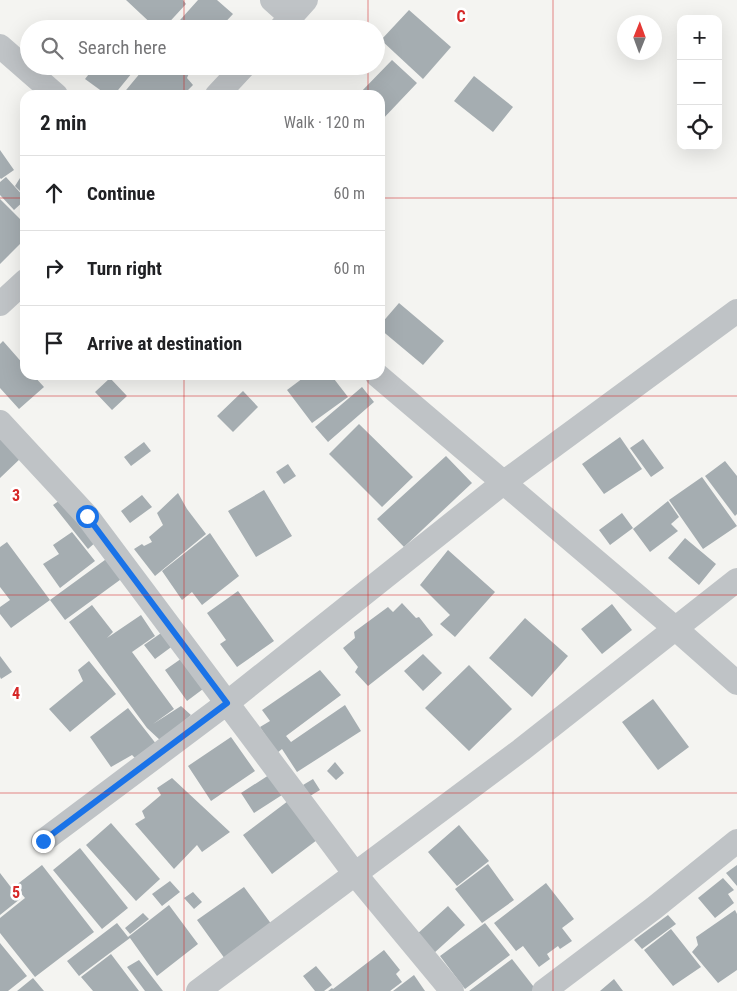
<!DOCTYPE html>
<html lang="en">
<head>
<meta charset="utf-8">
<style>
	:root { --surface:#fff; --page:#f2f2f2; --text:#202124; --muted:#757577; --line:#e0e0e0 }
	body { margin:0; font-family:"Roboto Condensed",sans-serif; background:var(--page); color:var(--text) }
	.controls { position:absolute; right:15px; top:15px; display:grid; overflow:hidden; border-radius:10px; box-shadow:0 5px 20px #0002 }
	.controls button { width:45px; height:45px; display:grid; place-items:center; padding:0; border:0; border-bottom:1px solid var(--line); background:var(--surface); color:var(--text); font:25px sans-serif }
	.compass { position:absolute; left:617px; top:15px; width:45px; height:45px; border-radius:50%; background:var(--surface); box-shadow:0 5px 20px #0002; rotate:1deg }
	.stop { position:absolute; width:15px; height:15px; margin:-11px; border:4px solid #1a73e8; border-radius:50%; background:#fff }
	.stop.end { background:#1a73e8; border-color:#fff; box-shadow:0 1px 5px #0008 }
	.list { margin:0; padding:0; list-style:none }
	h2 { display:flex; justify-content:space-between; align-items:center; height:65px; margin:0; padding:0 20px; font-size:21px }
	h2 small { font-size:16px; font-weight:400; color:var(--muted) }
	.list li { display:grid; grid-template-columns:32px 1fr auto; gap:15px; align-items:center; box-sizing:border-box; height:75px; padding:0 20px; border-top:1px solid var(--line) }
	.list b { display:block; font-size:19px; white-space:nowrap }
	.list em { font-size:16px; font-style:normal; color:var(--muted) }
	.icon { flex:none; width:28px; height:28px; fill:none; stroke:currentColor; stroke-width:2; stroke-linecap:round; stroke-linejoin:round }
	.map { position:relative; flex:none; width:737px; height:991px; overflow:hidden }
	.search { position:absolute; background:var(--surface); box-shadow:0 5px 20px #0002; left:20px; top:20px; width:365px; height:55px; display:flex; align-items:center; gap:12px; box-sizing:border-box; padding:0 18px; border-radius:28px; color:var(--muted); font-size:19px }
	.panel { position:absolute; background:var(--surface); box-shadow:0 5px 20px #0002; left:20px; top:90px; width:365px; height:290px; border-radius:15px }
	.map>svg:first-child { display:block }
</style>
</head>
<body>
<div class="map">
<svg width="737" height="991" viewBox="0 0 737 991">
	<rect width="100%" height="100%" fill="#f4f4f1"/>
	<path fill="#a5adb1" d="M126,0H183L186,4L163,29H157Z
		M198,0H217L233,14L219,29H172Z
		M409,10L451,47L423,79L381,40Z
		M392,60L417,83L380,122V95H358Z
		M86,66H134L136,68L114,95H107L85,79L92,70Z
		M146,66H192L187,78L193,85L183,95H122Z
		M474,76L513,107L493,132L454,101Z
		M0,150L14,170L1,179L0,178Z
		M25,170V196L15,186Z
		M6,177L25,198V200L14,210L0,195V182Z
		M0,199L25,224V239L0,264Z
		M399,303L444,341L423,365L380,329V325Z
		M3,341L25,366V375H33L44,387L19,409L0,388V344Z
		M307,375H331L348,397L312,423L287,390Z
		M110,378L127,396L112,410L95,392Z
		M362,387L374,402L328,442L315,427Z
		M243,391L258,407L233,432L217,416Z
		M359,424L413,477L382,507L329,454Z
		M620,437L642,469L604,494L582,464Z
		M1,439L22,457L0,478V440Z
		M643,439L664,468L651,477L630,448Z
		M144,442L151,451L131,466L124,457Z
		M446,456L472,483L404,547L377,519Z
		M725,461L737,476V514L735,516L705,476Z
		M288,464L296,476L284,484L276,472Z
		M702,477L737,526L703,549L669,500Z
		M264,490L292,536L256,557L228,511Z
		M178,493L187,509L206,534L155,576L134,549L142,544L144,546L152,542L149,537L163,525L157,513Z
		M142,495L152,507L130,523L121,511Z
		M63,498L97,541L88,549L53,505Z
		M668,501L679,517L671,524L678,531L650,552L633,529Z
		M622,513L633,528L610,545L599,530Z
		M72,532L95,561L60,588L43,564L59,554L53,545Z
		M210,533L239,576L202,605L192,592L182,600L162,571Z
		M685,538L716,564L699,585L668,558Z
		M7,542L50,600L11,628L0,614V607L10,600L0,587V547Z
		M448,550L495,592L455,637L440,624L450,615L420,585Z
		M109,557L124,577L65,620L50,600Z
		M238,591L274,641L237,667L220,644L226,640L207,613Z
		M402,603L416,618L419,617L433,635L368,686L355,672L358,667L343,648L355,638L354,632L388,607L393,612Z
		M612,604L632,630L602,654L581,629Z
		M92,605L113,632L107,638L141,615L155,636L132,652L174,709L153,724L181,706L191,715L161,741L147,728L69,622Z
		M525,618L568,656L532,697L489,658Z
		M164,631L174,645L155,659L144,645Z
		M423,654L442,673L423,691L404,671Z
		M0,656L12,672L1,679L0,677Z
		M185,656L207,686L187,701L165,670Z
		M89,661L116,694L70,732L49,709L83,681L78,670Z
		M469,665L512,709L469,751L425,708Z
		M320,670L341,695L286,736L291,742L345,705L361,731L297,772L282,749L277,753L260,727L270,721L262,710Z
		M653,699L689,747L658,770L622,722Z
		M128,708L157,745L137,760L132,755L111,767L90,737Z
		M231,737L255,771L211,801L188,766Z
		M335,762L344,773L336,780L327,771Z
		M269,775L282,795L254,813L241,793Z
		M172,778L230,832L202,852L197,845L174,869L135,824L145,818L142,811L161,795L157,788Z
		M313,779L320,790L310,796L303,785Z
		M288,801L317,840L272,874L243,835Z
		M111,823L160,879L136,901L86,845Z
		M459,825L489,861L457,886L428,852Z
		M80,848L128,908L102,929L53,870Z
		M488,864L514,900L482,923L455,889Z
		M42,865L94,932L35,977L0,933V918L25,898L15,886Z
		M737,865V886L726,873Z
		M0,873L20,899L0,915Z
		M723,878L734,890L728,894L734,903L715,918L698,898Z
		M170,881L180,892L162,906L152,894Z
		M546,883L574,919L562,928L572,941L560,949L558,946L547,954L550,959L539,967L523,946L516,951L494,923Z
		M244,887L272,925L225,959L197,920Z
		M193,892L202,902L194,909L184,898Z
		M169,905L198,944L157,976L130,938L79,976L67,961L117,923L128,937Z
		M448,906L465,925L433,954L416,935Z
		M735,910L737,914V970L718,983L692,952L698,945L696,937Z
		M143,913L149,919L130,934L125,928Z
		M668,915L676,924L642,949L634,940Z
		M485,923L510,955L465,989L440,956Z
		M671,929L701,967L673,986L644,950Z
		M0,943L27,976L8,991H0Z
		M384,950L400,970L396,974L402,982L390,991H328L332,988L333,989Z
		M111,954L139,991H93L81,977Z
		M512,959L537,991H469Z
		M139,960L163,991H145L127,967Z
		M316,966L332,985L324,991H315L303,976Z
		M414,975L425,991H393Z
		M33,978L44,991H17Z
		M614,979L623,991H600Z"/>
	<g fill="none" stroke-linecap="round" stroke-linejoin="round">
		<path stroke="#bfc3c6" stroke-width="24" d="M272,0L291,17
			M280,29L306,0
			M0,46L56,95
			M217,95L244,66
			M0,304L25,281
			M377,375L676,629L737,683
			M0,422L87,516L227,703L503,483L737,311
			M43,841L227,703L355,874L452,991
			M198,991L521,750L737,580
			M544,991L654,908L737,841"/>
	</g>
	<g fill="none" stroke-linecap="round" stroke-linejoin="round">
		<path stroke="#1a73e8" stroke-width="6" d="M43,841L227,703L87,516"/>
	</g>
	<path fill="none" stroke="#d62828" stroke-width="1" stroke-opacity="0.55" d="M184,0V29M368,0V29M553,0V991M184,66V95M368,66V95M0,198H25M380,198H737M184,375V991M368,375V991M0,396H737M0,595H737M0,793H737"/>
	<g font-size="16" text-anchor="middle" font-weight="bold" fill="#d62828" stroke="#fff" stroke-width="5" stroke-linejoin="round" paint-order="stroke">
		<text x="461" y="22">C</text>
		<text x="16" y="501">3</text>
		<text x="16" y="699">4</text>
		<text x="16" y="898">5</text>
	</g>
</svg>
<div class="controls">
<button>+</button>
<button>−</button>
<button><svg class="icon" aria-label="locate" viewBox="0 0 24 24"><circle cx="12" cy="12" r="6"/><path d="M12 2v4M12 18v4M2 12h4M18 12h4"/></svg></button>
</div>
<svg class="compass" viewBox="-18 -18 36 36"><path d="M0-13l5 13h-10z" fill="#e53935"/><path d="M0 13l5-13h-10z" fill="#757577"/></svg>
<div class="stop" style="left:87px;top:516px"></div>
<div class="stop end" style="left:43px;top:841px"></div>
<div class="search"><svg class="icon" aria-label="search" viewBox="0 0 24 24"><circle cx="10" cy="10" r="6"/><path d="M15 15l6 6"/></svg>Search here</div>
<section class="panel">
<h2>2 min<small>Walk · 120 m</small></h2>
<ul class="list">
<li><svg class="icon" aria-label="ahead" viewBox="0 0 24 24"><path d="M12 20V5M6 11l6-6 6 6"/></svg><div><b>Continue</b></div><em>60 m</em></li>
<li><svg class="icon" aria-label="right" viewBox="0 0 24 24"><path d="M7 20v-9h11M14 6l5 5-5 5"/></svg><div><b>Turn right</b></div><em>60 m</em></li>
<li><svg class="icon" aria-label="arrive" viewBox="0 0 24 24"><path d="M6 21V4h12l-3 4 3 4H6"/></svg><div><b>Arrive at destination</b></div></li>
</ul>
</section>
</div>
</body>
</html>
